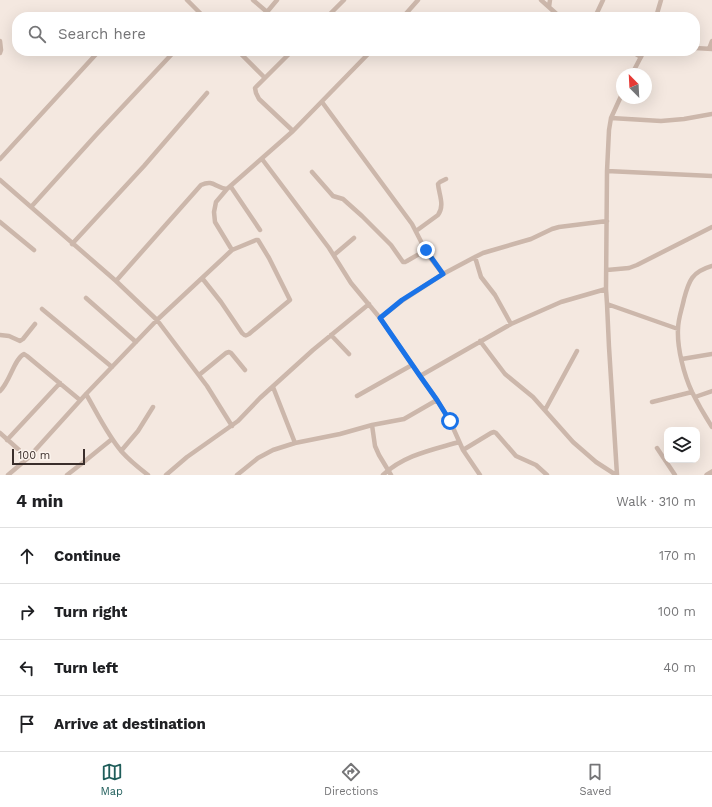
<!DOCTYPE html>
<html lang="en">
<head>
<meta charset="utf-8">
<style>
	:root { --surface:#fff; --page:#f6f6f6; --text:#202124; --muted:#757577; --line:#e0e0e0; --accent:#1f5d5a }
	body { margin:0; font-family:"Work Sans",sans-serif; background:var(--page); color:var(--text) }
	.controls { position:absolute; right:12px; bottom:12px; display:grid; overflow:hidden; border-radius:8px; box-shadow:0 4px 16px #0002 }
	.controls button { width:36px; height:36px; display:grid; place-items:center; padding:0; border:0; border-bottom:1px solid var(--line); background:var(--surface); color:var(--text); font:20px sans-serif }
	.compass { position:absolute; left:616px; top:68px; width:36px; height:36px; border-radius:50%; background:var(--surface); box-shadow:0 4px 16px #0002; rotate:336deg }
	.scale { position:absolute; left:12px; bottom:10px; width:73px; box-sizing:border-box; padding-left:4px; border:2px solid #3a2e2b; border-top:0; font-size:11px; line-height:14px; white-space:nowrap; color:#3a2e2b; -webkit-text-stroke:3px #fbf3ed; paint-order:stroke }
	.stop { position:absolute; width:12px; height:12px; margin:-9px; border:3px solid #1a73e8; border-radius:50%; background:#fff }
	.stop.end { background:#1a73e8; border-color:#fff; box-shadow:0 1px 4px #0008 }
	.list { margin:0; padding:0; list-style:none }
	h2 { display:flex; justify-content:space-between; align-items:center; height:52px; margin:0; padding:0 16px; font-size:17px }
	h2 small { font-size:13px; font-weight:400; color:var(--muted) }
	.list li { display:grid; grid-template-columns:26px 1fr auto; gap:12px; align-items:center; box-sizing:border-box; height:56px; padding:0 16px; border-top:1px solid var(--line) }
	.list b { display:block; font-size:15px; white-space:nowrap }
	.list em { font-size:13px; font-style:normal; color:var(--muted) }
	.icon { flex:none; width:22px; height:22px; fill:none; stroke:currentColor; stroke-width:2; stroke-linecap:round; stroke-linejoin:round }
	.map { position:relative; flex:none; width:712px; height:475px; overflow:hidden }
	.search { position:absolute; background:var(--surface); box-shadow:0 4px 16px #0002; left:12px; right:12px; top:12px; height:44px; display:flex; align-items:center; gap:10px; box-sizing:border-box; padding:0 14px; border-radius:16px; color:var(--muted); font-size:15px }
	.sheet { height:276px; background:var(--surface) }
	nav { display:flex; justify-content:space-around; align-items:center; box-sizing:border-box; height:56px; border-top:1px solid var(--line); background:var(--surface); font-size:11px; color:var(--muted) }
	nav a { display:grid; justify-items:center; gap:2px }
	nav .on { color:var(--accent) }
	.map>svg:first-child { display:block }
</style>
</head>
<body>
<div class="map">
<svg width="712" height="475" viewBox="0 0 712 475">
	<rect width="100%" height="100%" fill="#f4e8e0"/>
	<g fill="none" stroke-linecap="round" stroke-linejoin="round">
		<path stroke="#ccb7ab" stroke-width="4.5" d="M187,0L204,17
			M253,0L267,12L269,17
			M541,0L560,17
			M549,7L550,0
			M267,12L277,0
			M327,17L344,0
			M403,17L418,0
			M595,17L603,0
			M656,17L661,0
			M0,41L1,50L0,53
			M695,48L712,49
			M709,49L712,41
			M238,51L265,78
			M292,51L255,88L256,93L259,99L293,131
			M631,51L641,57
			M632,74L644,51
			M322,102L412,224L428,255L443,274
			M611,118L661,121L684,119L712,114
			M0,159L99,51
			M262,159L329,248L351,283L380,318L420,376L437,400L450,421L463,450L480,475
			M607,171L712,176
			M312,172L333,196L343,199L362,216L391,245L403,262H405L407,261L426,250
			M0,180L116,281L157,320L207,386L232,426
			M231,187L260,230
			M31,207L96,135L171,55
			M0,222L34,250
			M416,231L438,215C445,205 439,195 438,184L440,182L446,179
			M72,244L144,166L207,93
			M232,250L215,222L214,212L216,202L227,189L293,131L371,51
			M334,255L354,238
			M475,257L481,277L495,295L511,324
			M712,266C692,272 689,280 684,299C682,309 678,319 678,329C677,348 684,375 692,392C698,404 705,416 712,427
			M607,270L629,268L637,265L712,227
			M116,281L201,185C214,179 215,188 227,189
			M86,298L136,342
			M607,304L678,329
			M42,309L112,367
			M380,318L403,300L443,274L475,257L483,253L531,239L552,229L559,227L607,221
			M0,335L9,336L20,341L23,339L35,324
			M331,335L349,354
			M480,341L505,374L533,397L573,442L596,462L616,475
			M682,359L712,354
			M199,375L226,353L229,352L231,353L245,370
			M420,376L511,324L561,302L606,289
			M273,387L295,443
			M0,391C10,382 14,359 24,354L27,356L80,400
			M86,394C97,413 108,436 122,452C130,461 139,468 148,475
			M357,396L412,365
			M695,397L712,391
			M652,402L692,392
			M545,410L577,351
			M372,425L375,446L379,455L391,475
			M0,433L28,458
			M7,440L60,383
			M657,448L675,475
			M463,450L491,433L494,432L496,433L516,456L536,465L547,475
			M121,451L138,431L153,407
			M8,475L28,458L86,394L157,320L232,250L256,240H258L269,258L290,300L249,334C246,336 245,336 242,333L221,302L202,278
			M67,475L85,461L112,439
			M166,475L187,457L238,421L260,398L313,350L369,304
			M237,475L258,458L273,450L295,443L340,434L372,425L404,419L437,400
			M383,475C404,455 432,450 459,442
			M617,475L609,347L607,304L606,289L607,171L609,130L611,118L622,94"/>
		<path stroke="#ccb7ab" stroke-width="5.5" d="M707,475L712,472"/>
	</g>
	<g fill="none" stroke-linecap="round" stroke-linejoin="round">
		<path stroke="#1a73e8" stroke-width="5" d="M426,250L443,274L402,300L380,318L420,376L437,400L450,421"/>
	</g>
</svg>
<div class="controls">
<button><svg class="icon" aria-label="layers" viewBox="0 0 24 24"><path d="M12 4l9 5-9 5-9-5zM3 14l9 5 9-5"/></svg></button>
</div>
<svg class="compass" viewBox="-18 -18 36 36"><path d="M0-13l5 13h-10z" fill="#e53935"/><path d="M0 13l5-13h-10z" fill="#757577"/></svg>
<div class="scale">100 m</div>
<div class="stop" style="left:450px;top:421px"></div>
<div class="stop end" style="left:426px;top:250px"></div>
<div class="search"><svg class="icon" aria-label="search" viewBox="0 0 24 24"><circle cx="10" cy="10" r="6"/><path d="M15 15l6 6"/></svg>Search here</div>
</div>
<section class="sheet">
<h2>4 min<small>Walk · 310 m</small></h2>
<ul class="list">
<li><svg class="icon" aria-label="ahead" viewBox="0 0 24 24"><path d="M12 20V5M6 11l6-6 6 6"/></svg><div><b>Continue</b></div><em>170 m</em></li>
<li><svg class="icon" aria-label="right" viewBox="0 0 24 24"><path d="M7 20v-9h11M14 6l5 5-5 5"/></svg><div><b>Turn right</b></div><em>100 m</em></li>
<li><svg class="icon" aria-label="left" viewBox="0 0 24 24"><path d="M17 20v-9H6M10 6l-5 5 5 5"/></svg><div><b>Turn left</b></div><em>40 m</em></li>
<li><svg class="icon" aria-label="arrive" viewBox="0 0 24 24"><path d="M6 21V4h12l-3 4 3 4H6"/></svg><div><b>Arrive at destination</b></div></li>
</ul>
</section>
<nav>
<a class="on"><svg class="icon" aria-label="map" viewBox="0 0 24 24"><path d="M3 6l6-2 6 2 6-2v14l-6 2-6-2-6 2zM9 4v14M15 6v14"/></svg>Map</a>
<a><svg class="icon" aria-label="directions" viewBox="0 0 24 24"><path d="M12 3l9 9-9 9-9-9zM9 14v-3h6M13 9l2 2-2 2"/></svg>Directions</a>
<a><svg class="icon" aria-label="saved" viewBox="0 0 24 24"><path d="M7 4h10v16l-5-4-5 4z"/></svg>Saved</a>
</nav>
</body>
</html>
